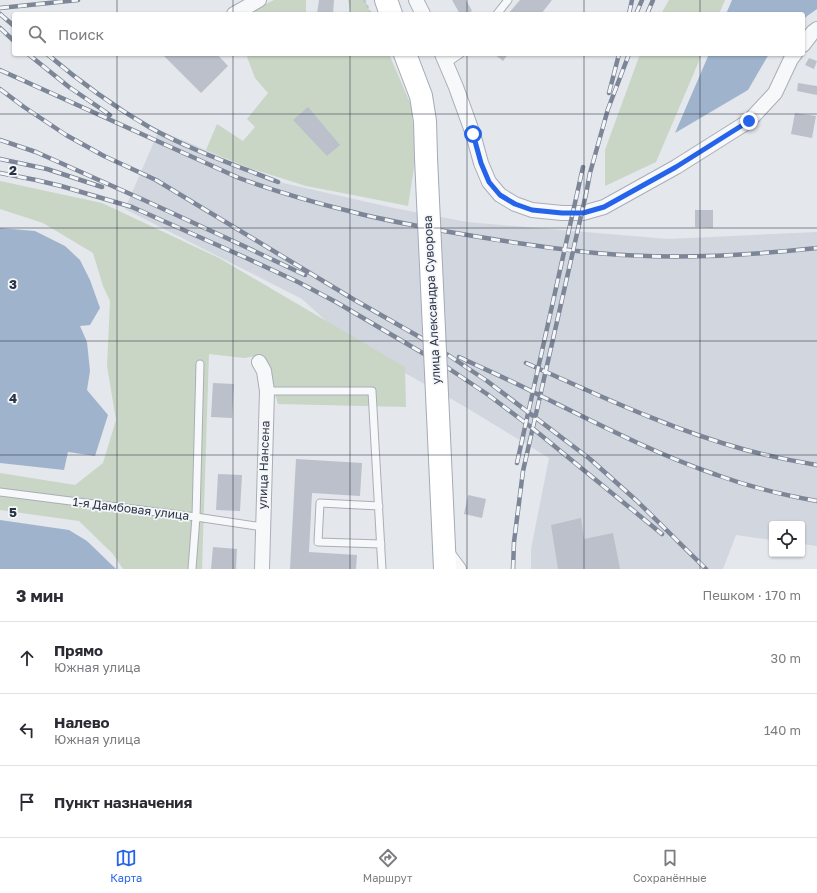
<!DOCTYPE html>
<html lang="ru">
<head>
<meta charset="utf-8">
<style>
	:root { --surface:#fff; --page:#f2f2f3; --text:#2b2b33; --muted:#7c7c81; --line:#e1e1e2; --accent:#2563eb }
	body { margin:0; font-family:"Golos Text",sans-serif; background:var(--page); color:var(--text) }
	.controls { position:absolute; right:12px; bottom:12px; display:grid; overflow:hidden; border-radius:4px; box-shadow:0 1px 3px #0004 }
	.controls button { width:36px; height:36px; display:grid; place-items:center; padding:0; border:0; border-bottom:1px solid var(--line); background:var(--surface); color:var(--text); font:20px sans-serif }
	.stop { position:absolute; width:12px; height:12px; margin:-9px; border:3px solid #2563eb; border-radius:50%; background:#fff }
	.stop.end { background:#2563eb; border-color:#fff; box-shadow:0 1px 4px #0008 }
	.list { margin:0; padding:0; list-style:none }
	h2 { display:flex; justify-content:space-between; align-items:center; height:52px; margin:0; padding:0 16px; font-size:17px }
	h2 small { font-size:13px; font-weight:400; color:var(--muted) }
	.list li { display:grid; grid-template-columns:26px 1fr auto; gap:12px; align-items:center; box-sizing:border-box; height:72px; padding:0 16px; border-top:1px solid var(--line) }
	.list b { display:block; font-size:15px; white-space:nowrap }
	.list p { margin:0; font-size:13px; white-space:nowrap; color:var(--muted) }
	.list em { font-size:13px; font-style:normal; color:var(--muted) }
	.icon { flex:none; width:22px; height:22px; fill:none; stroke:currentColor; stroke-width:2; stroke-linecap:round; stroke-linejoin:round }
	.map { position:relative; flex:none; width:817px; height:569px; overflow:hidden }
	.search { position:absolute; background:var(--surface); box-shadow:0 1px 3px #0004; left:12px; right:12px; top:12px; height:44px; display:flex; align-items:center; gap:10px; box-sizing:border-box; padding:0 14px; border-radius:4px; color:var(--muted); font-size:15px }
	.sheet { height:268px; background:var(--surface) }
	nav { display:flex; justify-content:space-around; align-items:center; box-sizing:border-box; height:56px; border-top:1px solid var(--line); background:var(--surface); font-size:11px; color:var(--muted) }
	nav a { display:grid; justify-items:center; gap:2px }
	nav .on { color:var(--accent) }
	.map>svg:first-child { display:block }
</style>
</head>
<body>
<div class="map">
<svg width="817" height="569" viewBox="0 0 817 569">
	<rect width="100%" height="100%" fill="#e4e7ec"/>
	<path fill="#d2d6de" d="M159,130L283,183L394,208L467,222L668,239L817,232V546L802,544V524H772V540L736,535L723,569H531V549L549,458L462,405L348,341L302,299L125,209Z"/>
	<path fill="#c9d6c5" d="M274,0H306V14H251L250,12Z
		M348,0H365L371,14H351Z
		M669,0H725L719,14H661Z
		M250,54H389L411,105L416,155L408,206L358,196L306,186L249,168L206,150L217,124L243,141L255,127L247,119L268,93L255,78L247,57Z
		M640,54H702L656,162L605,186V150Z
		M0,181L102,203L219,258L405,367L406,407L278,404L263,355L244,358L209,354L202,569H123L113,554L79,521L0,510V473L75,485L103,463L116,420L107,366L110,301L103,286L93,253L43,223L0,209Z"/>
	<path fill="#9fb4cc" d="M732,0H817V9L803,19V14H726Z
		M709,54H769L748,90L675,133Z
		M0,228L35,231L65,246L80,260L90,280L100,308L90,325L80,326L87,342L90,371L87,390L108,415L95,456L68,452L64,470L0,463Z
		M0,520L69,530L87,541L116,569H0Z"/>
	<path fill="#bbc0ca" d="M319,0H334L333,14H317Z
		M452,0H466L472,11L466,14H460Z
		M520,0H552L541,14H508Z
		M162,54H217L228,66L201,93Z
		M494,54H508L503,61Z
		M809,58L817,61L814,69L805,65Z
		M798,83L817,86V95L797,91Z
		M308,107L340,145L327,156L293,120Z
		M795,113L816,116L812,138L791,134Z
		M695,210H713V228L695,227Z
		M213,383L234,384L232,418L211,417Z
		M296,459L362,463L360,496L312,493L309,552L357,555L356,569H290Z
		M218,474L242,475L240,511L216,510Z
		M468,495L486,499L482,518L464,514Z
		M581,518L584,539L613,533L620,569H558L551,525Z
		M213,547L237,549L236,569H211Z"/>
	<g fill="none" stroke-linecap="round" stroke-linejoin="round">
		<defs>
			<path id="service" d="M497,14L508,0
				M447,63L460,54
				M267,391H372L382,569
				M0,492L196,517L263,527
				M379,506L320,503L318,542L381,544
				M192,569L196,517L200,364"/>
			<path id="minor" d="M416,0L423,14
				M234,14L259,0
				M803,45L813,32L817,29
				M442,54L456,87L473,134L481,163L489,182L500,195L515,204L532,210L562,213H583L604,207L676,167L749,121L775,93L791,59L795,54
				M259,362L264,371L267,391L262,569
				M444,549L459,569"/>
			<path id="primary" d="M386,0L391,14
				M405,54L421,96L425,121L426,158
				M439,437L445,569"/>
		</defs>
		<use href="#service" stroke="#a9aeb7" stroke-width="9"/>
		<use href="#minor" stroke="#a9aeb7" stroke-width="16"/>
		<use href="#primary" stroke="#a3abb8" stroke-width="24"/>
		<path stroke="#c2c5cb" stroke-width="2.5" stroke-dasharray="3 3" stroke-linecap="butt" d="M364,0L371,14"/>
		<use href="#service" stroke="#f7f8fa" stroke-width="7"/>
		<use href="#minor" stroke="#f7f8fa" stroke-width="14"/>
		<use href="#primary" stroke="#fff" stroke-width="22"/>
		<defs>
			<path id="rail" d="M0,8L78,0
				M0,14L14,26
				M629,14L632,0
				M636,14L642,0
				M647,14L653,0
				M0,28L14,41
				M28,54L69,87L110,115
				M47,54C79,81 113,106 149,127C190,150 235,165 278,182
				M0,70L239,178C275,191 312,202 349,211C378,219 408,224 438,230C490,239 543,248 596,253C670,260 744,256 817,248
				M0,89L24,107L66,135L104,156L156,180L353,299L430,343L487,381L590,459L637,501L706,569
				M609,93L619,54
				M0,140L36,152L146,201L233,241L305,275
				M0,159L47,169L102,187
				M0,173L36,180L61,186L132,207L242,256L298,282L336,302L448,368L487,394L531,427L662,534
				M459,357C484,369 510,380 535,393C594,422 655,454 717,475C750,487 783,495 817,501
				M526,363C598,395 669,429 746,450C769,456 793,461 817,465
				M517,463L583,167
				M513,569L514,542L523,471L586,194L590,173L608,109L629,54"/>
		</defs>
		<use href="#rail" stroke="#7d8696" stroke-width="4.5"/>
		<use href="#rail" stroke="#f4f6f9" stroke-width="3" stroke-dasharray="9" stroke-linecap="butt"/>
		<defs>
			<path id="primary-bridge" d="M426,158L439,437"/>
		</defs>
		<use href="#primary-bridge" stroke="#a3abb8" stroke-width="24" stroke-linecap="butt"/>
		<use href="#primary-bridge" stroke="#fff" stroke-width="22"/>
	</g>
	<g fill="none" stroke-linecap="round" stroke-linejoin="round">
		<path stroke="#2563eb" stroke-width="5" d="M473,134L481,163L489,182L500,195L515,204L532,210L562,213H583L604,207L676,167L749,121"/>
	</g>
	<path fill="none" stroke="#2b3445" stroke-width="1" stroke-opacity="0.55" d="M117,0V14M233,0V14M350,0V14M467,0V14M584,0V14M700,0V14M117,54V569M233,54V569M350,54V569M467,54V569M584,54V569M700,54V569M0,114H817M0,228H817M0,341H817M0,455H817"/>
	<g text-anchor="middle" stroke-width="3.5" stroke-linejoin="round" paint-order="stroke">
		<g font-size="12" fill="#2b3445" stroke="#f4f6f9">
			<text transform="translate(432 300) rotate(-93)" y="4">улица Александра Суворова</text>
			<text transform="translate(264 465) rotate(-88)" y="4">улица Нансена</text>
			<text transform="translate(131 509) rotate(7)" y="4">1-я Дамбовая улица</text>
		</g>
	</g>
	<g font-size="13" text-anchor="middle" font-weight="bold" fill="#2b3445" stroke="#f4f6f9" stroke-width="3.5" stroke-linejoin="round" paint-order="stroke">
		<text x="13" y="175">2</text>
		<text x="13" y="289">3</text>
		<text x="13" y="403">4</text>
		<text x="13" y="517">5</text>
	</g>
</svg>
<div class="controls">
<button><svg class="icon" aria-label="locate" viewBox="0 0 24 24"><circle cx="12" cy="12" r="6"/><path d="M12 2v4M12 18v4M2 12h4M18 12h4"/></svg></button>
</div>
<div class="stop" style="left:473px;top:134px"></div>
<div class="stop end" style="left:749px;top:121px"></div>
<div class="search"><svg class="icon" aria-label="search" viewBox="0 0 24 24"><circle cx="10" cy="10" r="6"/><path d="M15 15l6 6"/></svg>Поиск</div>
</div>
<section class="sheet">
<h2>3 мин<small>Пешком · 170 m</small></h2>
<ul class="list">
<li><svg class="icon" aria-label="ahead" viewBox="0 0 24 24"><path d="M12 20V5M6 11l6-6 6 6"/></svg><div><b>Прямо</b><p>Южная улица</p></div><em>30 m</em></li>
<li><svg class="icon" aria-label="left" viewBox="0 0 24 24"><path d="M17 20v-9H6M10 6l-5 5 5 5"/></svg><div><b>Налево</b><p>Южная улица</p></div><em>140 m</em></li>
<li><svg class="icon" aria-label="arrive" viewBox="0 0 24 24"><path d="M6 21V4h12l-3 4 3 4H6"/></svg><div><b>Пункт назначения</b></div></li>
</ul>
</section>
<nav>
<a class="on"><svg class="icon" aria-label="map" viewBox="0 0 24 24"><path d="M3 6l6-2 6 2 6-2v14l-6 2-6-2-6 2zM9 4v14M15 6v14"/></svg>Карта</a>
<a><svg class="icon" aria-label="directions" viewBox="0 0 24 24"><path d="M12 3l9 9-9 9-9-9zM9 14v-3h6M13 9l2 2-2 2"/></svg>Маршрут</a>
<a><svg class="icon" aria-label="saved" viewBox="0 0 24 24"><path d="M7 4h10v16l-5-4-5 4z"/></svg>Сохранённые</a>
</nav>
</body>
</html>
